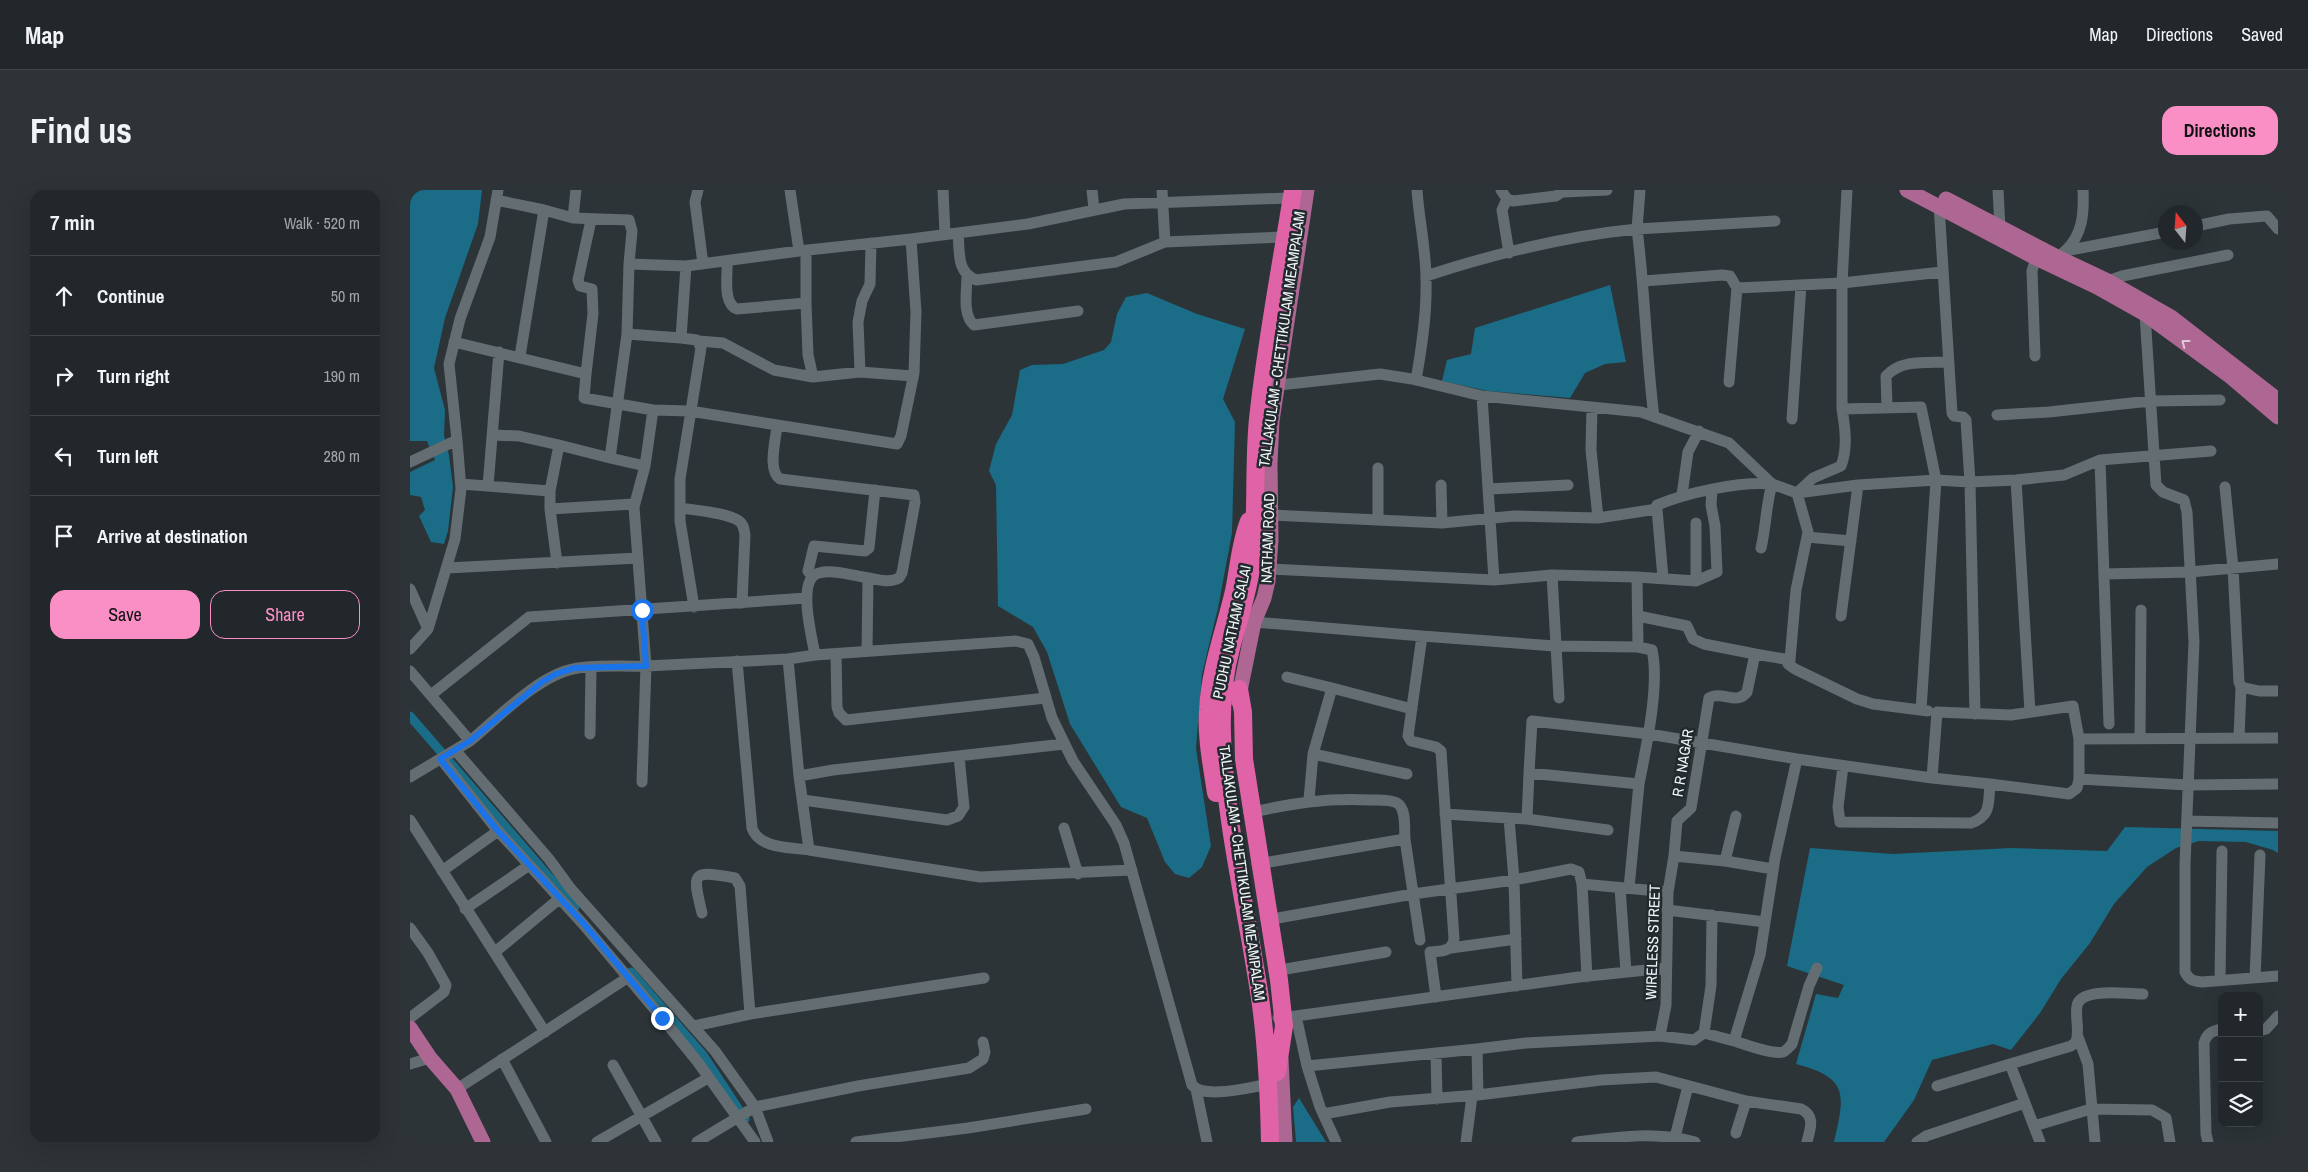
<!DOCTYPE html>
<html lang="en">
<head>
<meta charset="utf-8">
<style>
	:root { --surface:#21272a; --page:#2d3336; --text:#f1f3f6; --muted:#a2a5a8; --line:#3e4447; --accent:#fa8fc6 }
	body { margin:0; font-family:"Archivo Narrow",sans-serif; background:var(--page); color:var(--text) }
	.controls { position:absolute; right:15px; bottom:15px; display:grid; overflow:hidden; border-radius:10px; box-shadow:0 5px 20px #0002 }
	.controls button { width:45px; height:45px; display:grid; place-items:center; padding:0; border:0; border-bottom:1px solid var(--line); background:var(--surface); color:var(--text); font:25px sans-serif }
	.compass { position:absolute; left:1748px; top:15px; width:45px; height:45px; border-radius:50%; background:var(--surface); box-shadow:0 5px 20px #0002; rotate:343deg }
	.stop { position:absolute; width:15px; height:15px; margin:-11px; border:4px solid #1a73e8; border-radius:50%; background:#fff }
	.stop.end { background:#1a73e8; border-color:#fff; box-shadow:0 1px 5px #0008 }
	.list { margin:0; padding:0; list-style:none }
	h2 { display:flex; justify-content:space-between; align-items:center; height:65px; margin:0; padding:0 20px; font-size:21px }
	h2 small { font-size:16px; font-weight:400; color:var(--muted) }
	.list li { display:grid; grid-template-columns:32px 1fr auto; gap:15px; align-items:center; box-sizing:border-box; height:80px; padding:0 20px; border-top:1px solid var(--line) }
	.list b { display:block; font-size:19px; white-space:nowrap }
	.list em { font-size:16px; font-style:normal; color:var(--muted) }
	.actions { display:flex; gap:10px; padding:15px 20px }
	.actions a { flex:1; padding:11px 0; border:1px solid var(--accent); border-radius:15px; text-align:center; font-size:18px; color:var(--accent) }
	.actions .main { background:var(--accent); color:#111 }
	.icon { flex:none; width:28px; height:28px; fill:none; stroke:currentColor; stroke-width:2; stroke-linecap:round; stroke-linejoin:round }
	.map { position:relative; flex:none; width:1868px; height:952px; overflow:hidden; border-radius:15px }
	header { display:flex; align-items:center; gap:30px; box-sizing:border-box; height:70px; padding:0 25px; background:var(--surface); border-bottom:1px solid var(--line) }
	header strong { font-size:24px }
	nav { display:flex; gap:28px; margin-inline-start:auto; font-size:18px }
	.intro { display:flex; align-items:center; justify-content:space-between; box-sizing:border-box; height:120px; padding:0 30px }
	h1 { margin:0; font-size:35px }
	.button { padding:12px 22px; border-radius:15px; background:var(--accent); color:#111; font-size:18px; font-weight:700 }
	main { display:flex; gap:30px; padding:0 30px }
	aside { flex:1; background:var(--surface); border-radius:15px; box-shadow:0 5px 20px #0002 }
	.map>svg:first-child { display:block }
</style>
</head>
<body>
<header>
<strong>Map</strong>
<nav><a>Map</a><a>Directions</a><a>Saved</a></nav>
</header>
<div class="intro"><h1>Find us</h1><a class="button">Directions</a></div>
<main>
<aside>
<h2>7 min<small>Walk · 520 m</small></h2>
<ul class="list">
<li><svg class="icon" aria-label="ahead" viewBox="0 0 24 24"><path d="M12 20V5M6 11l6-6 6 6"/></svg><div><b>Continue</b></div><em>50 m</em></li>
<li><svg class="icon" aria-label="right" viewBox="0 0 24 24"><path d="M7 20v-9h11M14 6l5 5-5 5"/></svg><div><b>Turn right</b></div><em>190 m</em></li>
<li><svg class="icon" aria-label="left" viewBox="0 0 24 24"><path d="M17 20v-9H6M10 6l-5 5 5 5"/></svg><div><b>Turn left</b></div><em>280 m</em></li>
<li><svg class="icon" aria-label="arrive" viewBox="0 0 24 24"><path d="M6 21V4h12l-3 4 3 4H6"/></svg><div><b>Arrive at destination</b></div></li>
</ul>
<div class="actions"><a class="main">Save</a><a>Share</a></div>
</aside>
<div class="map">
<svg width="1868" height="952" viewBox="0 0 1868 952">
	<rect width="100%" height="100%" fill="#2c3438"/>
	<path fill="#1a6c87" d="M0,0H72L68,34L35,128L24,178L35,220L34,245L39,265L43,297L38,341L34,354L21,352L9,326L15,320L11,307L0,305V282L25,270L17,251H0Z
		M1200,95L1216,172L1195,174L1175,183L1160,208L1078,201L1032,191L1037,170L1061,164L1065,138Z
		M737,103L787,124L835,139L813,209L825,232L822,343L808,418L792,484L786,558L801,656L792,677L779,688L765,684L755,672L737,628L711,617L660,534L637,462L623,437L588,416L586,295L579,281L586,254L602,225L610,180L622,175L653,174L694,160L701,152L707,124L716,107Z
		M1715,637L1868,641V663L1863,660L1836,652L1789,651L1766,658L1737,677L1704,714L1680,753L1651,789L1630,823L1601,860L1583,854L1522,870L1504,910L1474,952H1424C1435,904 1439,888 1386,874L1406,804L1428,808L1434,795L1377,776L1400,658L1483,664L1601,658L1697,661Z
		M889,908L916,952H886L883,917Z"/>
	<g fill="none" stroke-linecap="round" stroke-linejoin="round">
		<path stroke="#1a6c87" stroke-width="9" d="M0,526L165,717
			M221,782L293,865L335,929"/>
		<path stroke="#646e72" stroke-width="11" d="M288,0L285,12L293,74
			M380,0L389,61
			M533,0L535,44
			M682,0L684,19
			M1091,0L1097,9L1103,11L1146,6L1155,0
			M1437,0L1432,93L1532,82
			M1588,0L1590,37
			M1154,2L1197,0
			M1097,9L1092,20L1099,63
			M86,10L134,20L110,166
			M1529,15L1542,223L1544,226L1553,227L1556,230L1560,292L1565,524
			M134,20L163,28L166,0
			M163,28L219,30L222,41L219,74
			M1786,36L1819,29L1857,26L1868,39
			M548,43C550,62 546,82 566,90L706,72L755,52L752,0
			M755,52L872,47
			M1655,61C1673,45 1674,23 1673,0
			M317,71C318,85 312,113 327,119L396,113L398,165L403,187L450,182L503,186
			M1644,72L1655,61L1756,42
			M557,86C557,101 552,125 564,135L668,121
			M1016,86C1083,64 1157,46 1227,39L1230,0
			M1234,91L1312,85L1320,86L1327,98L1432,93V219L1511,217L1526,290L1511,520
			M1698,91L1712,86L1818,65
			M396,113V60
			M1735,124L1746,295L1753,302L1774,310L1777,322L1784,452L1775,674V782C1779,790 1783,791 1792,792L1868,786
			M217,144L271,148
			M289,151L313,153L364,180L403,187
			M44,152L176,184L174,208L243,220L235,276L224,317L236,476L378,469
			M1625,166L1622,81L1626,68
			M450,182L448,132L452,111L460,94L461,53
			M176,184L183,124L182,99L170,96L168,90L181,30
			M1006,190C1012,156 1017,123 1016,89C1016,60 1009,30 1007,0
			M1319,192L1327,98
			M860,196L970,184L1002,189L1072,206L1084,390L1142,385L1227,387L1228,457
			M1072,206L1231,222L1319,253L1362,294L1387,303L1398,342L1386,400L1380,470L1345,464L1337,502C1327,516 1312,500 1299,508L1281,618L1267,631L1264,666
			M1182,217L1181,260L1188,328
			M1477,218L1476,186C1492,169 1517,173 1538,172
			M243,220L280,221L367,235
			M1587,225L1639,222L1740,211L1810,210
			M1244,227C1236,164 1235,101 1227,39L1365,31
			M1382,229L1391,95
			M83,245L109,246L149,255
			M200,268L235,276
			M1690,270L1699,534
			M0,272L47,250L39,174L50,129L80,47L88,0
			M1606,290L1620,522
			M51,294L140,301V319L224,314
			M1031,295L1032,333
			M78,296L89,162
			M1815,297L1823,378L1829,492L1831,497L1849,501H1868
			M1079,299L1158,295
			M140,301L149,255L200,268L217,144L219,74L276,76
			M1387,303L1403,288L1431,276C1438,258 1435,237 1432,219
			M1387,303L1448,295
			M1272,305L1278,262L1289,241
			M270,318C285,320 318,323 329,331C334,334 334,340 335,345L332,413
			M140,319L147,373
			M1247,319L1253,388
			M861,325L1032,333L1104,326L1188,328L1247,319V315C1276,303 1330,291 1362,294C1356,315 1356,337 1351,358
			M968,330V278
			M1397,347L1441,351
			M37,378L228,368
			M859,379L1084,390
			M1694,384L1780,382L1868,374
			M1142,385L1149,508
			M402,386L398,381L404,356L455,361L459,358L465,300
			M1227,387L1286,391V333
			M1286,391L1307,382L1305,336L1301,315L1302,300
			M0,399L18,439
			M284,417L270,331V289L291,158L287,150L271,148L276,76L389,61L501,49
			M1228,426L1277,436L1283,449L1294,454L1345,464
			M1431,426L1448,295L1526,290L1560,292L1606,290L1654,285L1690,270L1801,261
			M844,432L1012,446L998,546L1001,551L1026,557L1031,561L1044,748C1043,762 1031,761 1020,762L1026,807
			M1012,446L1145,456L1228,457L1242,460C1250,495 1236,558 1229,594
			M0,459L18,439L45,349L51,299L47,250
			M457,461L458,388
			M426,464L427,517L429,523L436,530L636,508
			M405,465L378,469L389,586L399,660L570,687L722,680
			M1380,470L1378,474L1385,479L1447,509L1463,514L1518,521
			M327,471L342,638C349,659 380,657 399,660
			M0,481L60,551L45,560L139,669L161,699L305,861L345,917L358,952
			M877,487L922,498
			M21,505L119,427L397,408
			M180,544L181,478
			M1730,548L1731,420
			M1829,548L1831,497
			M1669,549L1868,548
			M60,551C88,528 128,486 163,479C185,474 212,477 236,476L232,592
			M31,569L88,641L173,734L252,828L287,871L345,952
			M1433,576L1428,617L1430,632L1561,633C1582,626 1578,612 1580,594L1522,588L1527,522L1601,525L1663,516L1669,549V589L1778,595L1868,594
			M1119,583L1122,531L1239,544L1387,569
			M997,584L903,564L922,498L1002,519
			M389,586L423,580L654,554
			M0,587L45,560
			M1580,594L1659,604L1667,598L1669,589
			M393,610L537,630L548,626L554,617L549,566
			M899,610L903,564
			M839,623C883,613 915,608 960,610C968,610 980,609 987,613C997,619 994,639 995,649
			M1035,624L1099,628
			M1117,629L1198,640
			M0,630L135,842
			M1777,631L1868,633
			M654,638L668,684
			M1315,671L1363,679
			M847,674L995,649L1010,750
			M32,681L88,641
			M1172,694L1177,787
			M1210,698L1216,782
			M55,719L118,676
			M1257,720L1355,732
			M292,723C282,682 281,680 325,688L330,696L340,824
			M856,730L1003,704L1104,690L1161,679L1169,682L1172,694L1258,702
			M0,738L18,763L36,795L34,802L0,828
			M1041,758L1106,749
			M85,762L149,709
			M864,781L976,762
			M1845,788L1850,665
			M1810,790L1812,661
			M1107,796L1104,690L1099,628L1117,629L1119,583L1229,594L1219,698
			M886,826L1169,787L1256,778
			M868,828L886,826L897,876L1067,859L1068,905L980,912L913,924
			M284,836L340,824L574,788
			M1849,841L1856,839L1868,826
			M1294,843L1301,796L1302,725
			M1250,846L1256,815L1258,702L1264,666L1315,671L1326,626
			M1668,847L1678,874L1685,952
			M1324,851C1334,854 1363,865 1373,862C1376,861 1379,857 1382,854L1399,796L1407,778
			M1067,859L1116,853L1250,846L1284,850L1294,843L1324,851L1350,765L1365,668L1387,569L1522,588
			M1026,863L1027,909
			M92,869L136,952
			M0,874L20,868
			M1600,874L1661,856L1666,852C1670,840 1665,829 1667,816C1670,797 1717,804 1733,804
			M203,875L246,952
			M897,876L910,917L926,952
			M854,895C836,898 795,909 782,895L714,653L706,635L663,571L642,528L624,467L618,454L606,451L405,465C402,447 386,388 409,383C424,379 444,386 459,388C469,390 480,393 489,388L492,383L505,312L504,305L370,289C357,280 366,250 367,235L487,254L491,246L504,183L506,122L501,49L618,34L714,14L878,8
			M1527,896L1600,874L1630,952
			M47,899L217,788
			M786,899L797,952
			M1068,905L1191,890L1246,887L1336,911L1391,919C1406,926 1400,939 1397,952
			M1624,936L1681,919L1742,920L1756,928L1760,952
			M1326,943L1336,911
			M1265,947L1278,896
			M187,952L298,888
			M287,952L345,917L448,896L559,878L573,869L575,862L573,852
			M446,952L558,938L676,919
			M1056,952L1062,906
			M1167,952C1207,947 1245,941 1285,952
			M1507,952L1516,946L1615,913
			M1798,952L1796,944L1794,853C1797,843 1802,841 1812,839"/>
		<path stroke="#ae6792" stroke-width="15" d="M1497,0L1626,68L1687,97L1735,124L1821,187L1868,227
			M1536,9L1647,67L1698,91L1761,127L1868,210
			M828,511L844,432L854,408L858,391L861,350L860,273L862,231L897,0
			M0,838L20,868L47,899L73,952
			M871,869L875,952"/>
		<path stroke="#e063a7" stroke-width="18" d="M829,499L833,522L834,569L869,790L874,836L867,882
			M806,603C802,576 796,547 798,520C800,479 815,440 824,401C829,377 830,354 839,331
			M860,952C859,904 857,855 850,808C837,720 815,633 812,545C811,515 813,487 821,458C828,432 837,406 841,379C848,330 843,279 848,229C856,153 871,76 883,0"/>
	</g>
	<defs><path id="oneway-chevron" d="M-2-3.5L2.5 0L-2 3.5" fill="none" stroke-width="1.6" stroke-linecap="round" stroke-linejoin="round" transform="scale(1.25)"/></defs>
	<use stroke="#dccbd9" href="#oneway-chevron" transform="translate(1775 153) rotate(-143)"/>
	<g fill="none" stroke-linecap="round" stroke-linejoin="round">
		<path stroke="#1a73e8" stroke-width="6" d="M232,420L236,476L164,478L146,484L132,492L60,551L30,569L88,641L174,734L252,828"/>
	</g>
	<g text-anchor="middle" stroke-width="5" stroke-linejoin="round" paint-order="stroke">
		<g font-size="15" fill="#f0f6f8" stroke="#222a2e">
			<text transform="translate(872 149) rotate(-82)" y="5">TALLAKULAM - CHETTIKULAM MEAMPALAM</text>
			<text transform="translate(858 348) rotate(-88)" y="5">NATHAM ROAD</text>
			<text transform="translate(822 442) rotate(-78)" y="5">PUDHU NATHAM SALAI</text>
			<text transform="translate(1273 573) rotate(-81)" y="5">R R NAGAR</text>
			<text transform="translate(832 683) rotate(82)" y="5">TALLAKULAM - CHETTIKULAM MEAMPALAM</text>
			<text transform="translate(1243 752) rotate(-88)" y="5">WIRELESS STREET</text>
		</g>
	</g>
</svg>
<div class="controls">
<button>+</button>
<button>−</button>
<button><svg class="icon" aria-label="layers" viewBox="0 0 24 24"><path d="M12 4l9 5-9 5-9-5zM3 14l9 5 9-5"/></svg></button>
</div>
<svg class="compass" viewBox="-18 -18 36 36"><path d="M0-13l5 13h-10z" fill="#e53935"/><path d="M0 13l5-13h-10z" fill="#a2a5a8"/></svg>
<div class="stop" style="left:232px;top:420px"></div>
<div class="stop end" style="left:252px;top:828px"></div>
</div>
</main>
</body>
</html>
